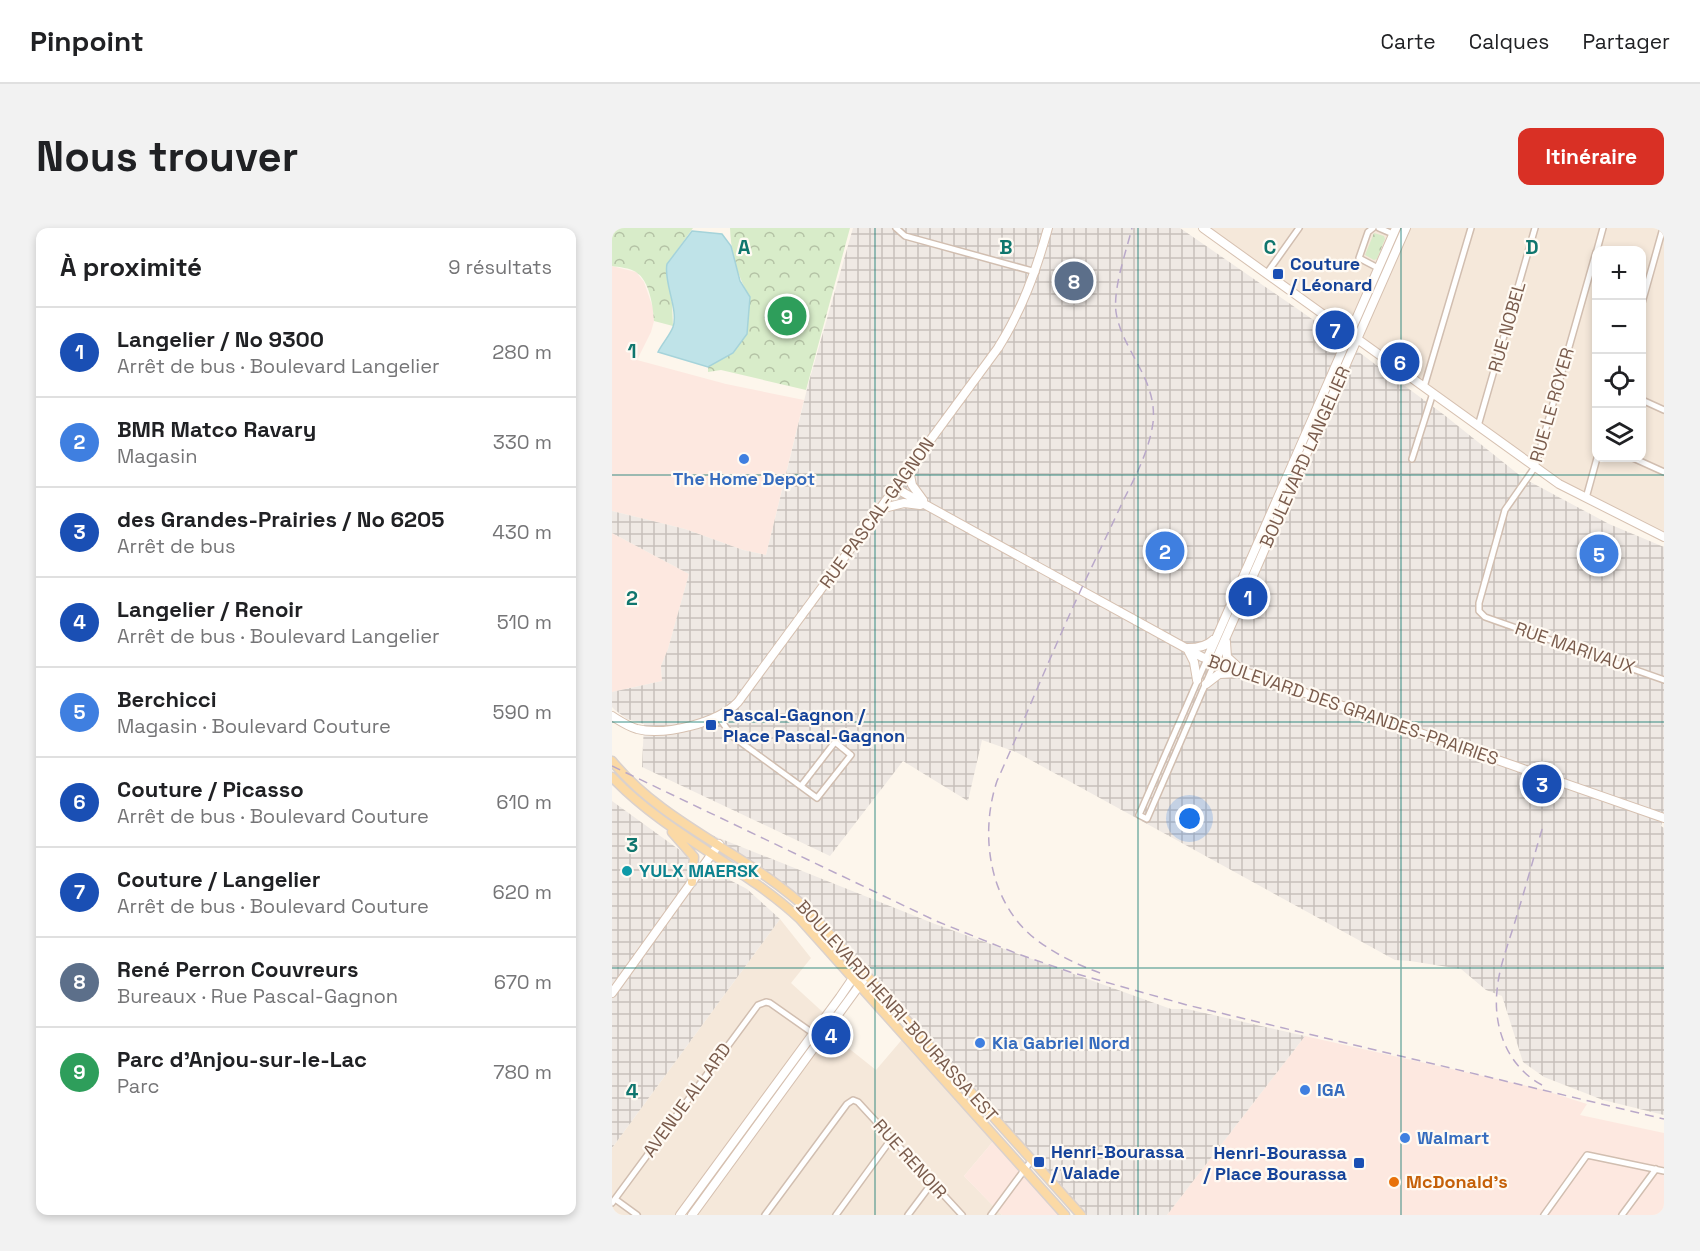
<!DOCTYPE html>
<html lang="fr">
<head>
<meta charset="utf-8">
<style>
	:root { --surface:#fff; --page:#f2f2f2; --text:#202124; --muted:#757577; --line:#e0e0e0; --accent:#d93025 }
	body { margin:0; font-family:"Space Grotesk",sans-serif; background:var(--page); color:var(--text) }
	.controls { position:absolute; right:18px; top:18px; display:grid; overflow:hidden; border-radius:12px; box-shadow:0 3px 9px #0003 }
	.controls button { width:54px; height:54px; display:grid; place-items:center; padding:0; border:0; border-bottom:2px solid var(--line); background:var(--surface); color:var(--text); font:30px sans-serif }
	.you { position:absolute; left:578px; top:591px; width:21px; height:21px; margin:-15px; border:4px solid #fff; border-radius:50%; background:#1a73e8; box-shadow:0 0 0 9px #1a73e833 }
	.badge { display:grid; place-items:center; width:39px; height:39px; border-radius:50%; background:var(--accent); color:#fff; font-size:20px; font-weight:700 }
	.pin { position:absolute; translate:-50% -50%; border:3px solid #fff; box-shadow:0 2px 6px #0006 }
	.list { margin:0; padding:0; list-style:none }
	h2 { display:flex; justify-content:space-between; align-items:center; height:78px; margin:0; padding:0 24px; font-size:26px }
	h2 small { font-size:20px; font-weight:400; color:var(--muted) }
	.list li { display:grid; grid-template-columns:39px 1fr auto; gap:18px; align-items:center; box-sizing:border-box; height:90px; padding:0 24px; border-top:2px solid var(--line) }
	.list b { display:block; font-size:22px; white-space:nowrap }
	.list p { margin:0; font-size:20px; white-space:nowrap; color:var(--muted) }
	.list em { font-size:20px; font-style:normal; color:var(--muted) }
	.icon { flex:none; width:33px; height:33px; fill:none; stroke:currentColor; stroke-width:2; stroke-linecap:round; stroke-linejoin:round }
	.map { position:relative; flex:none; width:1052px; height:987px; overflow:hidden; border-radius:12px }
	header { display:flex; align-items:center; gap:36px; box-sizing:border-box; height:84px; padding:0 30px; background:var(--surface); border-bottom:2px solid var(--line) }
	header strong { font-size:28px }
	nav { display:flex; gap:33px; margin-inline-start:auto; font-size:21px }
	.intro { display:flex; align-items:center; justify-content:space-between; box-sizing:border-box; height:144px; padding:0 36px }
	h1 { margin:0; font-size:42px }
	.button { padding:15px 27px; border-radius:12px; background:var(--accent); color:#fff; font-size:21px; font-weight:700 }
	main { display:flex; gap:36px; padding:0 36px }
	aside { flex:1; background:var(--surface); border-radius:12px; box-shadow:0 3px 9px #0003 }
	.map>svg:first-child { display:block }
</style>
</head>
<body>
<header>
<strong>Pinpoint</strong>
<nav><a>Carte</a><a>Calques</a><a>Partager</a></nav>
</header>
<div class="intro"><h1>Nous trouver</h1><a class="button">Itinéraire</a></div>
<main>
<aside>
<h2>À proximité<small>9 résultats</small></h2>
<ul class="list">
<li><span class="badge" style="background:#1a4fb4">1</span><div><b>Langelier / No 9300</b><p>Arrêt de bus · Boulevard Langelier</p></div><em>280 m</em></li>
<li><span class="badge" style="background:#3f7fe0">2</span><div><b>BMR Matco Ravary</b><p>Magasin</p></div><em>330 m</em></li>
<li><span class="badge" style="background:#1a4fb4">3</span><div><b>des Grandes-Prairies / No 6205</b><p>Arrêt de bus</p></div><em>430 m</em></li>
<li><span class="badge" style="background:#1a4fb4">4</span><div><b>Langelier / Renoir</b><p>Arrêt de bus · Boulevard Langelier</p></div><em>510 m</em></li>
<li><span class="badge" style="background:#3f7fe0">5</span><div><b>Berchicci</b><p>Magasin · Boulevard Couture</p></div><em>590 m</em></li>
<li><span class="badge" style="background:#1a4fb4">6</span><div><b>Couture / Picasso</b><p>Arrêt de bus · Boulevard Couture</p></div><em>610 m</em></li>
<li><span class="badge" style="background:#1a4fb4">7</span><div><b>Couture / Langelier</b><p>Arrêt de bus · Boulevard Couture</p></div><em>620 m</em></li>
<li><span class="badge" style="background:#5c6f8a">8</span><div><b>René Perron Couvreurs</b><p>Bureaux · Rue Pascal-Gagnon</p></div><em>670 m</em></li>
<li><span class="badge" style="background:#2e9e5b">9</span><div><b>Parc d'Anjou-sur-le-Lac</b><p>Parc</p></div><em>780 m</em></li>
</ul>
</aside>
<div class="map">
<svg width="1052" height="987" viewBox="0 0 1052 987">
	<defs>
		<pattern id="industrial-grid" width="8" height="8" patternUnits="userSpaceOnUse" patternTransform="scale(1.5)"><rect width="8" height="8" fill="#efe9e4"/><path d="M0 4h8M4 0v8" fill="none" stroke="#c7c0bb"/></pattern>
		<pattern id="park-crowns" width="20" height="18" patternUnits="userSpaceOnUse" patternTransform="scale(1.5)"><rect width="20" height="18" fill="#d8ecc9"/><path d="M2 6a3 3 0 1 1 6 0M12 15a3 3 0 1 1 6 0" fill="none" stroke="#b4c2a5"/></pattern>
	</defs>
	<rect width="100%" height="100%" fill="#fdf6ec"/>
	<path fill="#f5e8da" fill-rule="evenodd" d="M591,0H783L738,105Z
		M794,0H1052V309L974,270L745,111ZM984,22H1030V230H984Z
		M168,691L199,730L179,755L214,787L68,987H0V920Z
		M215,803L264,842L293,808L384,910L352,948L390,987H80Z"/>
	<path fill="#fde8e0" d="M0,38L24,44L32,54L41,80L42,93L39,104L25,132L114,156L192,172L154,327L131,322L73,301L0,283Z
		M0,305L77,346L56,421L49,438L50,453L0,464Z
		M693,808L928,861L975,876L968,887L1052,905V987H555Z
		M384,910L454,987H390L352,948Z"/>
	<path fill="url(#industrial-grid)" d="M241,0H568L729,111L831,186L911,250L997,296L1052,319V587L1049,598L1052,600V887L991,872L932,849L911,834L890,768L874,762L849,741L798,733L783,732L404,524L370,512L356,573L291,533L218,628L30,539L32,496L15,491L3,482L0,479V464L50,453L49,438L56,421L77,346L0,305V283L73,301L131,322L154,327L196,157Z
		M0,573L87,636L135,661L168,691L0,920Z
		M77,598L323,696L559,781H575L693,808L555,987H469L173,662Z"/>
	<path fill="url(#park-crowns)" d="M0,0H81L55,36L54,42L60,75L61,98L42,93C41,79 38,53 24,44C18,40 7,39 0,38Z
		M118,0H238L194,162L109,142L96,144V139L121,125L138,69C125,48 119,25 118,0Z
		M762,5L772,8L773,11L765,31L762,32L753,27Z"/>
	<path fill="#bfe3e8" stroke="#a5d3da" stroke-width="1.5" d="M80,3L110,6L119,18L128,53L138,69L135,106L121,125L96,139L46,124C50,116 58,107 61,99C67,82 51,53 55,36Z"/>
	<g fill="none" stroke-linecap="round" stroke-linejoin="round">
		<defs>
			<path id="street" d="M284,0L293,8L424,44
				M761,0L756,4L747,30L766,40
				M767,0L781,6
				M985,22L991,0
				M984,24L923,239L893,282L867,375V383L873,389L1052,452
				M655,45L687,0
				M1030,75L1051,0
				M812,159L859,0
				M1030,172L1052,182
				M866,198L923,0
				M1021,230L1052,244
				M800,231L821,165
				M974,270L985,230
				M595,431L527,587L535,591L603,434
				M106,488L120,508L205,570L239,527L223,514L189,558
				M3,971L25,987
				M0,975L146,777L154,774L158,775L202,806
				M153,987L235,876L241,872L246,874L350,987
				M224,987L280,910
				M296,987L320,955
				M379,987L419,933
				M932,987L975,927L1052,943
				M1010,987L1044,941"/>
			<path id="secondary" d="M591,0L947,256L1052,309
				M297,242L300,257L311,272
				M283,260L590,429L1052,590
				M268,281L292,275L308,277
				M614,414L615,429L628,441
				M576,420C585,420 594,419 601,412
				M576,422L582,434L585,452
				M595,431L784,0
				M603,434L794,0
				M594,456L607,446L626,445
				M0,488C8,493 15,498 25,501C53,508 106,495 126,474L386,120C410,82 424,43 436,0
				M0,765L107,616
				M68,987L228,769L241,750L246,737
				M80,987L255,747"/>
			<path id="primary" d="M0,533C53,598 138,626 198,684L469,987
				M0,549C55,607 130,637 188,691L453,987
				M60,604L82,629L80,654"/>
		</defs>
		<use href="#street" stroke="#d1beb0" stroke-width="8"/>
		<use href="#secondary" stroke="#d6c0b0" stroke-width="10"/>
		<use href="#primary" stroke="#dad1cd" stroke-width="11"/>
		<use href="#street" stroke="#fff" stroke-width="5"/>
		<use href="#secondary" stroke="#fff" stroke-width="8"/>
		<use href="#primary" stroke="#fbd9a5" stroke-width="8"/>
		<path stroke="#b9a8c9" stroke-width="1.5" stroke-dasharray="9 6" stroke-linecap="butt" d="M0,538L324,693L406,726L458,744L575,777L1052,891
			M488,745C466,737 445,727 426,713C377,677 367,607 385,553C415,486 442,419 473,353C486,326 499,299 512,271C524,248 537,222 541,195C546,151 510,123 504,84C501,60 514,24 520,0
			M930,857C896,839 881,800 885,763C887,737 898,712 905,687C914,658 922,628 931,598"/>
	</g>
	<path fill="none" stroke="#0f766e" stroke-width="1.5" stroke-opacity="0.55" d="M263,0V987M526,0V987M789,0V987M0,247H1052M0,494H1052M0,740H1052"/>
	<g fill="#1a4fb4" stroke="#fffaf3" stroke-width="2">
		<rect x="660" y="40" width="12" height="12" rx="3"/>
		<rect x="93" y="491" width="12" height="12" rx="3"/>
		<rect x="421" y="928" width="12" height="12" rx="3"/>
		<rect x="741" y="929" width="12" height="12" rx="3"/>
	</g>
	<g fill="#3f7fe0" stroke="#fffaf3" stroke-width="2">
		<circle cx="132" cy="231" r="6"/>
		<circle cx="368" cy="815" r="6"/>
		<circle cx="693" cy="862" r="6"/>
		<circle cx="793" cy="910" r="6"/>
	</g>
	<circle fill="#0f9aa8" stroke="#fffaf3" stroke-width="2" cx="15" cy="643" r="6"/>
	<circle fill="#e8710a" stroke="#fffaf3" stroke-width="2" cx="782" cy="954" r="6"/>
	<g text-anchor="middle" stroke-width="4.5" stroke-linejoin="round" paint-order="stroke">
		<g font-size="18" font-weight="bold" fill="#164399" stroke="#fffaf3" text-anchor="start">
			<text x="678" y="42">Couture<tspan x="678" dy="21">/ Léonard</tspan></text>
			<text x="111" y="493">Pascal-Gagnon /<tspan x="111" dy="21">Place Pascal-Gagnon</tspan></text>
			<text x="439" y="930">Henri-Bourassa<tspan x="439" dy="21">/ Valade</tspan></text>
			<text x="735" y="931" text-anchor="end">Henri-Bourassa<tspan x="735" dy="21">/ Place Bourassa</tspan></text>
		</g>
		<g font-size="18" fill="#7a5c4d" stroke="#fffaf3">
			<text transform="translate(895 99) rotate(-74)" y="6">RUE NOBEL</text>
			<text transform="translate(940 177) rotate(-74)" y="6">RUE LE ROYER</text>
			<text transform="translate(693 229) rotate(-66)" y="6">BOULEVARD LANGELIER</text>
			<text transform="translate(265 285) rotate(-54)" y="6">RUE PASCAL-GAGNON</text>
			<text transform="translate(963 420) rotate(19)" y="6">RUE MARIVAUX</text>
			<text transform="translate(741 482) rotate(19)" y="6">BOULEVARD DES GRANDES-PRAIRIES</text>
			<text transform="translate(285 783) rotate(48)" y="6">BOULEVARD HENRI-BOURASSA EST</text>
			<text transform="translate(75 872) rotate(-54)" y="6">AVENUE ALLARD</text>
			<text transform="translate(298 931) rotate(48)" y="6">RUE RENOIR</text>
		</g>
		<g font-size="18" font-weight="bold" fill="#366cbe" stroke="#fffaf3" text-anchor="start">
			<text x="132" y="257" text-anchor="middle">The Home Depot</text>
			<text x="380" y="821">Kia Gabriel Nord</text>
			<text x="705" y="868">IGA</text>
			<text x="805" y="916">Walmart</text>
		</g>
		<g font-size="18" font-weight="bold" fill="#0d838f" stroke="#fffaf3" text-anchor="start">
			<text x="27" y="649">YULX MAERSK</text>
		</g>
		<g font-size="18" font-weight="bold" fill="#c56008" stroke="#fffaf3" text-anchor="start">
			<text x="794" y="960">McDonald's</text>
		</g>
	</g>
	<g font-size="20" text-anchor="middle" font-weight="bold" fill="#0f766e" stroke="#fffaf3" stroke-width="4.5" stroke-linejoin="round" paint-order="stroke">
		<text x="132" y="26">A</text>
		<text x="394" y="26">B</text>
		<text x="658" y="26">C</text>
		<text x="920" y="26">D</text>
		<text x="20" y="130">1</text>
		<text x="20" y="377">2</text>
		<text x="20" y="624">3</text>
		<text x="20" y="870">4</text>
	</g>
</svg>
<div class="controls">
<button>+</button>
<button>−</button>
<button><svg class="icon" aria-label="locate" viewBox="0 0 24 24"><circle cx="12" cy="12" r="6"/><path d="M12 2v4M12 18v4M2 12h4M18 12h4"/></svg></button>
<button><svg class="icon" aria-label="layers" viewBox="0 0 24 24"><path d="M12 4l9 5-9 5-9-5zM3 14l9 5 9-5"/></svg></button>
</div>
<div class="you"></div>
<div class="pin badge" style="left:636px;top:369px;background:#1a4fb4">1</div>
<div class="pin badge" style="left:553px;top:323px;background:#3f7fe0">2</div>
<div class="pin badge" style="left:930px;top:556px;background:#1a4fb4">3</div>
<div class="pin badge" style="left:219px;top:807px;background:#1a4fb4">4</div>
<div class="pin badge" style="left:987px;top:326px;background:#3f7fe0">5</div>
<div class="pin badge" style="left:788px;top:134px;background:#1a4fb4">6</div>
<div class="pin badge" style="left:723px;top:102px;background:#1a4fb4">7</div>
<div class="pin badge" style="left:462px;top:53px;background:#5c6f8a">8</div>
<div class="pin badge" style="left:175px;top:88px;background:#2e9e5b">9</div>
</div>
</main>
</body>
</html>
